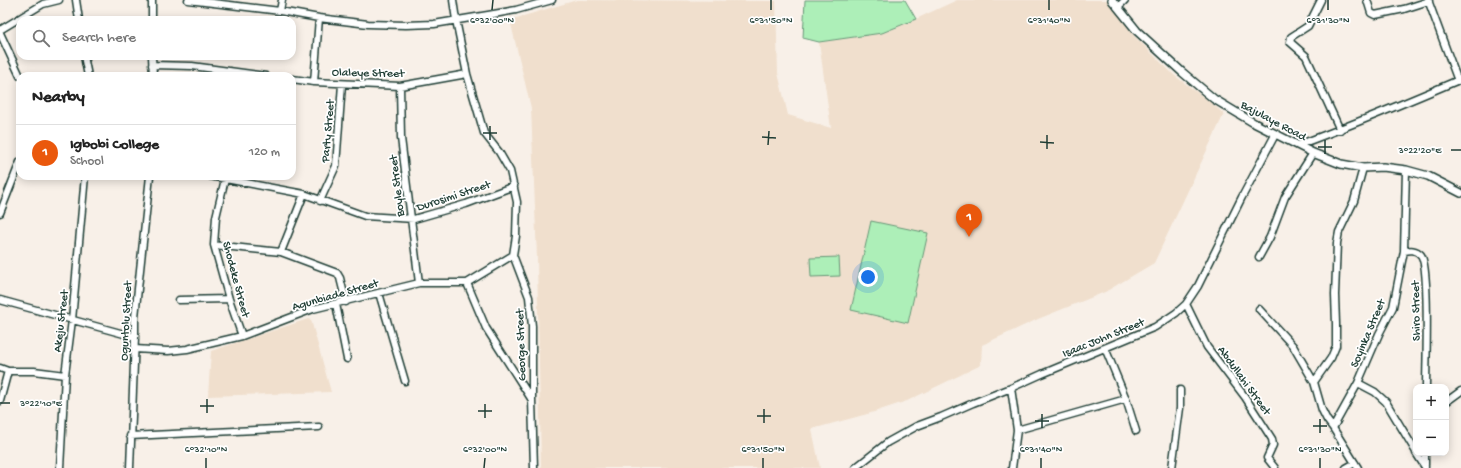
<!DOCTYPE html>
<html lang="en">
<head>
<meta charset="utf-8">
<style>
	:root { --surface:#fff; --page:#f6f6f6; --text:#222; --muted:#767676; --line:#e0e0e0; --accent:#ea580c }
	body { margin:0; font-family:"Gochi Hand",sans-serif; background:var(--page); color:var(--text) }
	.controls { position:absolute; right:12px; bottom:12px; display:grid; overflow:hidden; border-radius:8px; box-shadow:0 2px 10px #0003 }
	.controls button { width:36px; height:36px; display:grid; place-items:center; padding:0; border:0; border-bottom:1px solid var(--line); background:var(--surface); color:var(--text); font:20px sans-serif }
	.you { position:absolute; left:868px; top:277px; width:14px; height:14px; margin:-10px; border:3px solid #fff; border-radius:50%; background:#1a73e8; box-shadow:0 0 0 6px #1a73e833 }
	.badge { display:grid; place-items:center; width:26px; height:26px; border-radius:50%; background:var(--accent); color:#fff; font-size:13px; font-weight:700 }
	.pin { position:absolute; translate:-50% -33px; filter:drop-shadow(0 1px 2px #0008) }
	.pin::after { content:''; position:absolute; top:21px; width:14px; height:12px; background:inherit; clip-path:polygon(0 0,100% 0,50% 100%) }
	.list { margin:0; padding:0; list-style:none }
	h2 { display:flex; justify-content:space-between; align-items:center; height:52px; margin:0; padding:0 16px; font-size:17px }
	h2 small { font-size:13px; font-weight:400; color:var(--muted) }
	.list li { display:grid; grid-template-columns:26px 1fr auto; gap:12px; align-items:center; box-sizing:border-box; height:56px; padding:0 16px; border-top:1px solid var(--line) }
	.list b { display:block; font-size:15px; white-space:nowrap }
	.list p { margin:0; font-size:13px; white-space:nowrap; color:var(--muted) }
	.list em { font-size:13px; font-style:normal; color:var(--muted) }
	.icon { flex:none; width:22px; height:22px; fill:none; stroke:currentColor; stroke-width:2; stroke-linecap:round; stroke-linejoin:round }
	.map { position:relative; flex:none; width:1461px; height:468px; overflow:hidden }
	.search { position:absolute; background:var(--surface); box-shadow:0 2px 10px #0003; left:16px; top:16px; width:280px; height:44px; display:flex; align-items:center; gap:10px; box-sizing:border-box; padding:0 14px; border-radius:12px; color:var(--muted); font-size:15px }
	.panel { position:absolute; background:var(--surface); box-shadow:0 2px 10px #0003; left:16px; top:72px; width:280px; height:108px; border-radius:12px }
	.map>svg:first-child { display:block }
</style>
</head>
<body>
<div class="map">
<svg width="1461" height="468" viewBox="0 0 1461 468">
	<rect width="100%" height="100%" fill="#f8f0e8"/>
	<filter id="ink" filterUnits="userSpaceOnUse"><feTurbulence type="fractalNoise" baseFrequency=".025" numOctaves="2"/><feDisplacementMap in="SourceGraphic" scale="8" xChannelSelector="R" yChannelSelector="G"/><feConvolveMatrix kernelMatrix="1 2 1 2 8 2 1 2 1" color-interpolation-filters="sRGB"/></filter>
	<g filter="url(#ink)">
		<path fill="#f0dfcd" d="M577,0L776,1L778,73L788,115L831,128L819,42L882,33L905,24L957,0H1108L1134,36L1175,76L1210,102L1224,114L1154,263L1105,292L1038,319L982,345L981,365L907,401L871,413L812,429L820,468H541L537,258L531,108L510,20Z
			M308,319L311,320L331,392L208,396L211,351Z"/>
		<path fill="#adefb8" stroke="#669676" d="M805,0H905L916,19L882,33L819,42L803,38Z
			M871,221L928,233L908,323L851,310Z
			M839,257L840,276L811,277L810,258Z"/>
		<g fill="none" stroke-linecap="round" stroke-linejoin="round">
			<defs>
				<path id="minor" d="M76,0L79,20
					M152,0V20
					M188,0L280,11L319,18L368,24L406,25L434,24L488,15L516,10L552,0
					M453,0L456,20L467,74L484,133L499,152L510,171L517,202L516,236L513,255L529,297L532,326V400L534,468
					M1321,0L1308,26L1291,37L1290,42L1306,56L1340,130
					M1367,0L1371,13L1375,15L1404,9L1429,1
					M1428,0L1458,81
					M1118,7L1125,0
					M280,11L282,0
					M0,30L43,4L59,0
					M0,33L20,76
					M84,56L88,76
					M152,56L153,76
					M152,65L192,66L266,76
					M292,79L314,82L400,86L467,74
					M314,82L319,18
					M400,86L401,138L419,283
					M1298,145C1353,125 1407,102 1461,79
					M210,176L304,194L365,216L414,219L466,204L514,186
					M225,179L216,217L214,245L229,299L242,336
					M320,201L336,166L342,84
					M0,213L20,162
					M214,245L281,252L304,194
					M1404,251C1410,250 1416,249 1421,255C1430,267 1426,366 1426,387
					M281,252L337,273L340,278L346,302
					M1259,257L1270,237L1285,197L1313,153
					M467,283L486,328L532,400
					M379,293L405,381
					M0,300L135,337
					M179,300L229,299
					M336,304L347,359
					M1186,304L1207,347L1245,397L1272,439L1273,445L1267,458L1275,468
					M1259,309L1293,346L1314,382L1322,410L1327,420L1333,428L1358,468
					M1105,348L1126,399L1136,431
					M135,349L168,351L187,349L242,336L313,309L419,283H467L513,255
					M0,368L8,371H34L65,375
					M1314,382L1331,358L1336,346V324L1335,295L1337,243L1339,232L1354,201L1363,168
					M1358,383L1375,392L1386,402L1416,452
					M1011,388L1017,430L1012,468
					M0,401L8,371
					M1446,402L1461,391
					M1333,428L1358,383L1379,334L1393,307L1404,251L1406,170
					M1017,430L1126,399
					M130,436L319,427
					M1416,453L1425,467
					M1425,465V453
					M60,468L65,375L72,320L85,176
					M130,468L135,337V317L150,176
					M855,468L888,442L917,426L941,417L973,403L1011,388L1042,374L1155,327L1176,313L1186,304L1198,286L1242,197L1275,135
					M1172,468L1180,408V390
					M1346,468L1355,463"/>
				<path id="tertiary" d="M1112,0L1137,31L1182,72L1214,99L1254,123L1313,153L1341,164L1363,168L1383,167L1406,170L1428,176L1461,193"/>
			</defs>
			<use href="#minor" stroke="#1f3d34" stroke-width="9"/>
			<use href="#tertiary" stroke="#1f3d34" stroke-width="10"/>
			<use href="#minor" stroke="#fff" stroke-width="6"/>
			<use href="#tertiary" stroke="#fff" stroke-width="7"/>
		</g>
	</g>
	<path fill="none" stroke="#1f3d34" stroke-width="1.5" d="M492,10L493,0M771,10V0M1049,10V0M1328,10V0M483,133H497M762,137L776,138M490,140V126M1040,142L1054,143M768,145L769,131M1318,147H1332M1047,149V135M1451,150H1461M1325,154V140M0,403H10M200,406H214M478,411H492M207,413V399M757,416H771M485,418V404M1035,421H1049M764,423V409M1313,426H1327M1042,428V414M1320,433V419M206,468V458M484,468L485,458M763,468V458M1041,468V458M1320,468V458"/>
	<g text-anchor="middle" stroke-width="3.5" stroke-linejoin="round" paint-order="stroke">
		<g font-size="12" fill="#1f3d34" stroke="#fff">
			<text transform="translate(368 72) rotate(1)" y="4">Olaleye Street</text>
			<text transform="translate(1274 120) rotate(28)" y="4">Bajulaye Road</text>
			<text transform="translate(327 131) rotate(-85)" y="4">Party Street</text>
			<text transform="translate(396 186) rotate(-97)" y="4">Boyle Street</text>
			<text transform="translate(453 195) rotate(-18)" y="4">Durosimi Street</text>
			<text transform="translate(237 279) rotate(75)" y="4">Shodeke Street</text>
			<text transform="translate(335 294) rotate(-16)" y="4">Agunbiade Street</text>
			<text transform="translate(1415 311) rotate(-91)" y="4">Shiro Street</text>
			<text transform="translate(60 321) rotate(-83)" y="4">Akeju Street</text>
			<text transform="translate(125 321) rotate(-87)" y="4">Oguntolu Street</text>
			<text transform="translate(1367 333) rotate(-67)" y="4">Soyinka Street</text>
			<text transform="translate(1103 337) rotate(-22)" y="4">Isaac John Street</text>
			<text transform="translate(520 345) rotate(-92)" y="4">George Street</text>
			<text transform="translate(1245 380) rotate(54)" y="4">Abdullahi Street</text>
		</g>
	</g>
	<g font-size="10" text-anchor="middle" fill="#1f3d34" stroke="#fff" stroke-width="3.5" stroke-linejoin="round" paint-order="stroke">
		<text x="492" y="23">6°32'00"N</text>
		<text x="771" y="23">6°31'50"N</text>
		<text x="1049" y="23">6°31'40"N</text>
		<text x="1328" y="23">6°31'30"N</text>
		<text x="1420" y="153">3°22'20"E</text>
		<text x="41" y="406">3°22'10"E</text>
		<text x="206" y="452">6°32'10"N</text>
		<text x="485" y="452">6°32'00"N</text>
		<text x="763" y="452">6°31'50"N</text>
		<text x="1041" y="452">6°31'40"N</text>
		<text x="1320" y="452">6°31'30"N</text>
	</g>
</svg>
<div class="controls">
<button>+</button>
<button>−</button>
</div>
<div class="you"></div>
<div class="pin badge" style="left:969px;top:237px">1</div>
<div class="search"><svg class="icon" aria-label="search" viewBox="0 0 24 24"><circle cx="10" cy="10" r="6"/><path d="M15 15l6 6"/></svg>Search here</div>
<section class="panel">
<h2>Nearby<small></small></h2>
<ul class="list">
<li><span class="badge">1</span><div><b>Igbobi College</b><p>School</p></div><em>120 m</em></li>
</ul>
</section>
</div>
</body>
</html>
